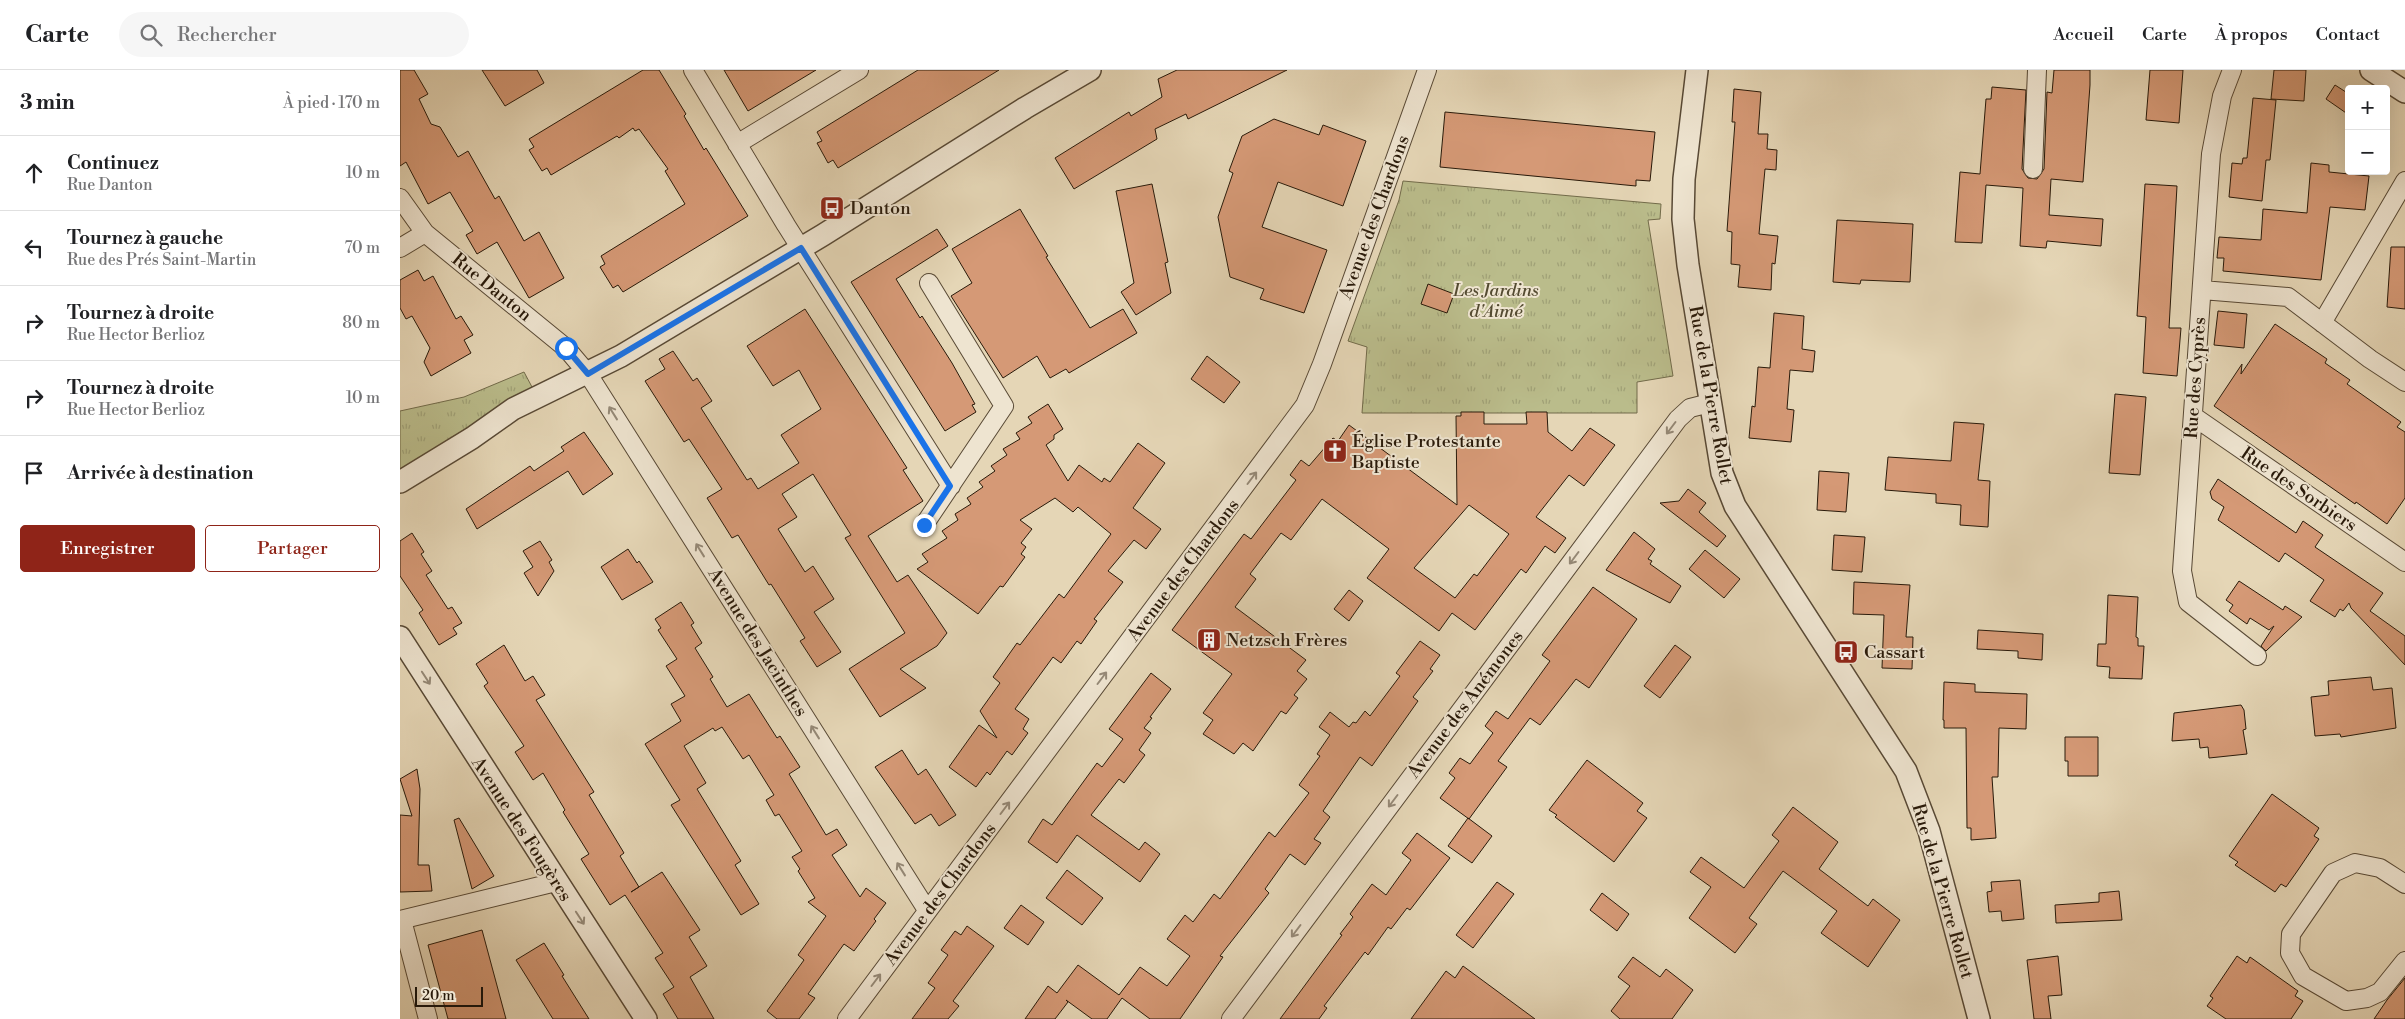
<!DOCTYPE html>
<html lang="fr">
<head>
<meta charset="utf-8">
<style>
	:root { --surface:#fff; --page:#f6f6f6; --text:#202124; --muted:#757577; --line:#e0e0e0; --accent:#8f2418 }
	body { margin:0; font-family:"Libre Bodoni",serif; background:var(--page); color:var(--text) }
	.controls { position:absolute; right:15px; top:15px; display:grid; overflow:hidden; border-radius:5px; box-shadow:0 5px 20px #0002 }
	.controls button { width:45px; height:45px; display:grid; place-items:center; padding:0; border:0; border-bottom:1px solid var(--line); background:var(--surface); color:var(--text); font:25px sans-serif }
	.scale { position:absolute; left:15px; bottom:12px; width:68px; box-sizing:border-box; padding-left:5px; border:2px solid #291a0a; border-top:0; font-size:14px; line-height:18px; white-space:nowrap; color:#291a0a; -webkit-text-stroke:4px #eee4d0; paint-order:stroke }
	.stop { position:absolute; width:15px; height:15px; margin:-11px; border:4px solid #1a73e8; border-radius:50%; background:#fff }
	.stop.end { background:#1a73e8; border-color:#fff; box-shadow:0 1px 5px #0008 }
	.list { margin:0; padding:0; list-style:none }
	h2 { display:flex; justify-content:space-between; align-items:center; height:65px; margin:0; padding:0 20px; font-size:21px }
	h2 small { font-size:16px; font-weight:400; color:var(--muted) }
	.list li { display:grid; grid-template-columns:32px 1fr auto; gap:15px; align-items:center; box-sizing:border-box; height:75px; padding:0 20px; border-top:1px solid var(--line) }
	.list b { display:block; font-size:19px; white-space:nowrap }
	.list p { margin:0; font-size:16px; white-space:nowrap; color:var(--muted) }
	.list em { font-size:16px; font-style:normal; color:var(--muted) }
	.actions { display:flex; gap:10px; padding:15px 20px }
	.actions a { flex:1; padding:11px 0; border:1px solid var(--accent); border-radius:5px; text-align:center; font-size:18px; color:var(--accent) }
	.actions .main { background:var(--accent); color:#fff }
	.icon { flex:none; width:28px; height:28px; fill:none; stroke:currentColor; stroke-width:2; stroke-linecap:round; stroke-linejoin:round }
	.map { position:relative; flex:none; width:2005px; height:949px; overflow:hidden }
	header { display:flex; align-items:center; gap:30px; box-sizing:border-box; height:70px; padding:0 25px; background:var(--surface); border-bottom:1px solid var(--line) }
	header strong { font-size:24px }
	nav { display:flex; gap:28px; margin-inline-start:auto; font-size:18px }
	.search { width:350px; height:45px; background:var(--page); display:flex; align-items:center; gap:12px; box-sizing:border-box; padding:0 18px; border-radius:28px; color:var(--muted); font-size:19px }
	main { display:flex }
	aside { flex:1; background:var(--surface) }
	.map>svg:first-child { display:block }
</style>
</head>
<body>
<header>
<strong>Carte</strong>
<div class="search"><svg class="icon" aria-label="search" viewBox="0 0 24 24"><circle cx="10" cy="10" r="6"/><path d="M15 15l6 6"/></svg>Rechercher</div>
<nav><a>Accueil</a><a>Carte</a><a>À propos</a><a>Contact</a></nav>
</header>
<main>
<aside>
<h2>3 min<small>À pied · 170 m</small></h2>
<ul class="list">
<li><svg class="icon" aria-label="ahead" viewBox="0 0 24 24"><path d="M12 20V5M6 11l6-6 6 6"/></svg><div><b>Continuez</b><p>Rue Danton</p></div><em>10 m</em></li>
<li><svg class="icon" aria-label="left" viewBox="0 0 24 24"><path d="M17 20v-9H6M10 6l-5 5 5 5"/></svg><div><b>Tournez à gauche</b><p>Rue des Prés Saint-Martin</p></div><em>70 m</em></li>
<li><svg class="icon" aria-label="right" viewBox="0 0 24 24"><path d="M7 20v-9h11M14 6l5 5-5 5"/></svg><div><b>Tournez à droite</b><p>Rue Hector Berlioz</p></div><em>80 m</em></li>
<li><svg class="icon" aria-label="right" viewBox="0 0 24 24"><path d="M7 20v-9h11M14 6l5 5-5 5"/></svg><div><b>Tournez à droite</b><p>Rue Hector Berlioz</p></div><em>10 m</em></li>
<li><svg class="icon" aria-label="arrive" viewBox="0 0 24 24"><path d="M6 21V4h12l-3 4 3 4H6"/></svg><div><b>Arrivée à destination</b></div></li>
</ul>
<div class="actions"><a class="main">Enregistrer</a><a>Partager</a></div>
</aside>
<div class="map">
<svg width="2005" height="949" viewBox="0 0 2005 949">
	<defs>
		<pattern id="grass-tufts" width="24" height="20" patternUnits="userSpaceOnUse" patternTransform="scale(1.25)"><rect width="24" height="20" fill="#babc8b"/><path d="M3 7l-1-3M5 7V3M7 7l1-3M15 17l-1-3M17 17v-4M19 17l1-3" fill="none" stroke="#a0a177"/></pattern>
	</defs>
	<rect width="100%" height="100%" fill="#e5d6b6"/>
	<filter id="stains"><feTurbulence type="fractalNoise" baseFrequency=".004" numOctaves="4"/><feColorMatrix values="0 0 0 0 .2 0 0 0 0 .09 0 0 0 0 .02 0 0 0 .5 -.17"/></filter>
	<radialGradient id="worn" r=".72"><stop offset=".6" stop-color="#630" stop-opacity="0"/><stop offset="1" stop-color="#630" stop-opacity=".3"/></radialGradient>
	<path fill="url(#grass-tufts)" stroke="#726b4a" d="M1003,111L1261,134L1260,149L1248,150L1273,306L1237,312V343H962L967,277L948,271L999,130Z
		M124,302L132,317L0,400V341L64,327Z"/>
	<path fill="#d59976" stroke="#291a0a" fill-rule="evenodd" d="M0,0H14L28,24L19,29L31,54L40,57L58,87L68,81L95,129L99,126L124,171L139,162L164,208L129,228L97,172L77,184L66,165L73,161L50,122L28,134L6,92L0,96Z
		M82,0H137L144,13L105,36Z
		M243,0H259L286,44L284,46L304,80L306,78L348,146L223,222L218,215L213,218L200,197L205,194L201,186L285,134L265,101L268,99L239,59L235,61L233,58L219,68L217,66L151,105L147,98L142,101L129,80L134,77L129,69Z
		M324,0H416L348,41Z
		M518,0H599L438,98L433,90L428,93L417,73L422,71L417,62Z
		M777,0H887L788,49L786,44L755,59L757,69L674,119L655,88L729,42L731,46L762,27L758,9Z
		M1654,0H1690V15L1683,112L1651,109L1649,145L1703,149L1701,176L1647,171L1646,178L1620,176L1623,118L1586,115L1582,173L1555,172L1560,102L1580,104L1586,29H1591L1592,17L1626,20L1622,99L1628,108L1637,109L1644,99L1647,22L1652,23Z
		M1750,0H1783L1779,53L1746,50Z
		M1874,0H1906L1904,31L1871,29Z
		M1935,15L1949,24V45L1926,29Z
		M1334,19L1361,22L1358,64H1368L1367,79L1377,80L1376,100L1365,99L1359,164L1378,166L1375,194L1372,193L1371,220L1338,217L1340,195L1331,194L1332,162L1327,161L1335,52H1332Z
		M1853,28L1876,30L1870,90H1866L1862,131L1829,127L1832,93L1842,94L1843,88H1847Z
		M1045,42L1255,62L1250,111L1236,110V116L1040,97Z
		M874,49L919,65L923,55L966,71L943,136L878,112L862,157L927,180L904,243L860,229L864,219L830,207L818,147L833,103L829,101L842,66Z
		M1911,93L1929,95V102L1969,106L1965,140L1930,137L1921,210L1823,201L1824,188H1817L1819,167L1861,170L1863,139L1907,143Z
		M752,114L768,192L765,193L771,223L736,245L721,222L734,213L716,121Z
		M1745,114L1777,116L1769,258H1781L1777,306L1743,303L1746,247L1737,246Z
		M620,139L648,186L646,187L690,258L723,239L737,263L669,303L666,299L650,308L637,286L603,308L551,226L572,213L552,179Z
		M1437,150L1513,154L1510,212L1461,210L1460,214L1433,212Z
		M537,159L548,176L496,209L520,248L522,246L552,293L575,334L572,335L576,342L545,361L451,212Z
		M1991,177H2005V239L1987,237Z
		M18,200L24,211L33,206L56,249L61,246L73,265L64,270L71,283L31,306L24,292L30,278L12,246L6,249L0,238V210Z
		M1028,214L1054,224L1047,243L1021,234Z
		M405,239L507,398L503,400L523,431L468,466L497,512L508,505L547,563L537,576L500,599L526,618L480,647L449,599L505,563L445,468L451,465L413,404L382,424L397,447L378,459L405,502L413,496L434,529L414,542L441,582L417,597L400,571L405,568L371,514L369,515L338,465L332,468L307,428L322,419L289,369L284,372L245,311L265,299L259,289L273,281L293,311L297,308L312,331L301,338L347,410L351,408L358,419L399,393L381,365L421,339L399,300L373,316L347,276Z
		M1818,241L1847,244L1844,278L1814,275Z
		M1374,243L1404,246L1402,279L1415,281L1413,302L1390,300L1387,339L1394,340L1391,372L1349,368L1352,336L1355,337L1358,297L1370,298Z
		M1875,254L1927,289L1925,293L1950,310L1947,314L2001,352L1997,357L2005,362V428L1987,454L1956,432L1955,434L1814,336L1842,294L1841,304Z
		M807,286L840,312L824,333L791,309Z
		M1715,324L1746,327L1740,405L1709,403Z
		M648,334L663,359L654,365V369L646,375L668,411L679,395L702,412L704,408L710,412L738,373L765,393L733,438L761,459L746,479L734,470L708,501L723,512L694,549L697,551L681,574L677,571L661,593L653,587L615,639L629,649L623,659L628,663L612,685L607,681L590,705L587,702L576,717L549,697L579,655L597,668L580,641L600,613L593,607L617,573L620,575L659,524L664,528L711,464L678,437L673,442L655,428L620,450L632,459L621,473L626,477L621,484L625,487L603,517L600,516L578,544L517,499L528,492L522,484L547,468L542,461L558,450L555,444L571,434L567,428L583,417L579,412L595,401L591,396L607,385L603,379L620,369L616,363L632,353L628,347Z
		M1061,342H1084V354H1127L1126,342H1147L1148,362L1172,381L1190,358L1215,375L1184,416L1169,405L1136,447L1166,468L1155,483L1145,476L1126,503L1121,499L1075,560L1052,543L1039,561L967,508L989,479L922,429L891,470L881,463L850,504L856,509L835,537L906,590L897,601L907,609L894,625L898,628L886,644L881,641L853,681L843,673L834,684L803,664L813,650L803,643L832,604L772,560L844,464L851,469L896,410L890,405L901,390L909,396L933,368L938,371L949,355L1057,435L1056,346H1061ZM1069,435L1109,464L1077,506L1074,504L1055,528L1014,498Z
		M1554,352L1584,354L1578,410L1590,411L1588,457L1560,455L1561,435L1536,433V424L1485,420L1488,387L1551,391Z
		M184,362L213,404L183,425L168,401L77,459L66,439L130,396L134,401L164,381L161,377Z
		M1419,401L1449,403L1446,442L1417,440Z
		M1818,409L1896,463L1903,451L1923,465L1915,477L1983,523L1970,541L2005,566V595L1951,538L1949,533L1943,541L1940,539L1935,547L1910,531L1924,510L1885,483L1879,492L1818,450L1824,437L1812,429L1810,422Z
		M1288,419L1306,433L1299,442L1326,466L1317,477L1260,433L1279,431Z
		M1234,462L1255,479L1248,489L1252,491L1250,494L1281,516L1270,533L1206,500Z
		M12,463L24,482L21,484L32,501L26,505L48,539L52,537L62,553L53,558L57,564L39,575L19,543L23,540L0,506V471Z
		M1434,465L1465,467L1462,502L1432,500Z
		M140,471L152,490L149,492L154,501L138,526L124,503L133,497L123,481Z
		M228,479L237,493L239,491L253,512L222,530L201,497Z
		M1305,480L1340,509L1324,528L1289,499Z
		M1839,511L1883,540L1885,536L1902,547L1866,581L1861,576L1874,556L1869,560L1850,548L1847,554L1829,541L1833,535L1826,530Z
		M1454,512L1510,515L1506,567H1513L1512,599L1482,598L1484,545L1453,544Z
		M1193,517L1237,549L1189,618L1176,609L1140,655L1130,648L1098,691L1107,697L1069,749L1040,728L1055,708L1049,703L1060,688L1070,694L1093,663L1085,656L1096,641L1108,649L1150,591L1142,585Z
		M949,520L963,531L949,551L934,539Z
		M1708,525L1738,527L1736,567L1738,568V576H1744L1742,609L1709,608L1710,597L1697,596L1698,574H1706Z
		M281,532L294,553L291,555L302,573L295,578L313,607L310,609L327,637L349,624L377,668L380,666L400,697L389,704L426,765L437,759L447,775L432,785L460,827L466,818L486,833L474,849L476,851L454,881L444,874L408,924L415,928L399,949H377L367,941L404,890L398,885L426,846L408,832L415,828L398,801L400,799L392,787L402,781L379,744L375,746L366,730L374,725L349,685L343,689L322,657L315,661L313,658L284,676L306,713L297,719L341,791L335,795L359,834L341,845L271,735L280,730L245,674L281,651L271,634L285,626L266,596L277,589L258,560L261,558L255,549Z
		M1578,560L1643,564L1642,590L1618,588V581L1577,579Z
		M1020,571L1040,585L1030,599L1033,601L1013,627L1018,631L972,696L960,687L923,741L930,747L914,769L921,773L905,795L890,784L865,819L869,823L820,886L823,887L780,949H750L722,928L707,949H692L666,930L668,932L655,949H625L648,916L657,923L678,895L719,925L740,897L767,916L790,886L767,869L785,845L793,852L814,824L820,829L869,762L875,767L909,723L899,715L920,686L917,684L930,665L919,657L930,642L949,657L953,652L956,653L965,641L970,646L1000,606L996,603Z
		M104,575L125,611L133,606L145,625L136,630L194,722L189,725L224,783L220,786L239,817L231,822L262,802L300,860L289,867L307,896L290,907L314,949H278L263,924L274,917L255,888L263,883L225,825L210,835L181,789L189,784L163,742L165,740L143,703L133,710L115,682L124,676L84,616L88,613L76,594Z
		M1275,575L1291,587L1260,628L1244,616Z
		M751,603L771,619L750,647L752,648L744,658L751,663L739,680L745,685L724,713L719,709L691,745L739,780L745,772L760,784L740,812L677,765L657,793L628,772L643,749L652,755L697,693L702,697L723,669L709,659Z
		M1971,607L1973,620L1992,618L1996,658L1941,667L1940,664L1915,666L1911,627L1929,625L1928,611Z
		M1544,612L1575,614V622L1627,624L1626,659L1599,658L1598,707H1592L1596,768L1571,770V758H1567L1566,658H1544V650H1543Z
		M1841,635L1844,640L1846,659L1843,660L1847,684L1809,688L1808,677L1800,678L1799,669L1772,671L1774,643Z
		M1665,667H1698V706H1668V691H1665Z
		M502,680L518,705L526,699L556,745L539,756L531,744L515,754L475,697Z
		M1187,690L1243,733L1237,741L1247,748L1214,792L1155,747L1157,745L1149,740Z
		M17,699L20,719L18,795H29L32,821L0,822V745L12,746L0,709Z
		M1872,724L1919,758L1914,766L1919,769L1898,800L1886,817L1881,814L1875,822L1835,795L1838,792L1829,786Z
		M1393,737L1438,772L1419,799L1468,836L1473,829L1500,850L1468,897L1421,863L1437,841L1383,801L1349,848L1357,854L1335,883L1289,848L1311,817L1290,802L1301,787L1344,818L1379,771L1372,765Z
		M59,748L94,806L72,819L54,750Z
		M1068,748L1092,766L1072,793L1048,776Z
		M1017,763L1050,788L1010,840L1007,838L991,859L988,857L968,885L965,882L924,936L927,938L919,949H880L942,865L940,864L953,847L950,844L972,814L986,825L1011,790L1002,783Z
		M667,800L703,828L682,855L646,828Z
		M1620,810L1624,849L1602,851L1601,841L1589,842L1587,822L1592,821L1591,812Z
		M1097,812L1114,824L1073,878L1056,865Z
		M1719,821L1722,850L1656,853L1655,835L1699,832V823Z
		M1202,823L1229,844L1217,861L1190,840Z
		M621,835L644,852L628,875L604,858Z
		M567,856L594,876L553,931L559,936L548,949H512L535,918L528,913L548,885L541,880L555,861L561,865Z
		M82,860L106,949H48L28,875Z
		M144,873L164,905L162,906L189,949H153L116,890Z
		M1658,886L1662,925L1648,926L1651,949H1634L1627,890Z
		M1837,886L1847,893L1850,887L1898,921L1895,926L1903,931L1891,949H1826L1807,936L1813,928L1810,926Z
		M1233,887L1260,907L1266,899L1293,920L1272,949H1220L1211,941L1230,916L1218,907Z
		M1063,896L1135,949H1011L1046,901L1055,908Z
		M2005,908V949H1974L1987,930Z"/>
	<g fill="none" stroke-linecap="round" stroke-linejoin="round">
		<defs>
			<path id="minor" d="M293,0L386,155L551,416
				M1832,0L1822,26L1811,84L1782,501L1788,532L1857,586
				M337,74L459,0
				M1633,99L1637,0
				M0,128L25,163L166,278L188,304L527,840
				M0,178L25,163
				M1802,220L1888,227L1970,289L2005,312
				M1922,253L2005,111
				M1793,346L2005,492
				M524,455L604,336L529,213
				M2005,814L1980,798L1955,793L1933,803L1891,864L1890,883L1903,906L1946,931L1967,928L1980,922L2005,891
				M0,850L156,812
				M2,850L28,949
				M447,949L905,335L922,294L1027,0
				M831,949L1278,349L1290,338L1310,333"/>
			<path id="tertiary" d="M1297,0L1284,109L1283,149L1288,195L1322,403L1335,436L1506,701L1529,761L1579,949
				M1971,0L2005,22
				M0,412L72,368L113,339L221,286L423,165L625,38L690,0
				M0,567L246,949"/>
		</defs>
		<use href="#minor" stroke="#584935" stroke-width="20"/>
		<use href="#tertiary" stroke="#584935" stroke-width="24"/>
		<use href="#minor" stroke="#eee4d0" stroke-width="18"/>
		<use href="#tertiary" stroke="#eee4d0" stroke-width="21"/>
	</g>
	<defs><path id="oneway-shaft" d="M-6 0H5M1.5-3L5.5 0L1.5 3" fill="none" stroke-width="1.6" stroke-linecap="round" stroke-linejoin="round" transform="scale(1.25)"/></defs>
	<g stroke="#958977">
		<use href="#oneway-shaft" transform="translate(213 343) rotate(-122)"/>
		<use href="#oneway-shaft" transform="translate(1271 358) rotate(127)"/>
		<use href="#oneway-shaft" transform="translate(852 408) rotate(-53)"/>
		<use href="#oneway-shaft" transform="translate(300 480) rotate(-122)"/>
		<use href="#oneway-shaft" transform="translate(1174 488) rotate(127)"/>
		<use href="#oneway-shaft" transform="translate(26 608) rotate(57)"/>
		<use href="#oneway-shaft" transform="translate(702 608) rotate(-53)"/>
		<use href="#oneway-shaft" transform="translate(415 662) rotate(-122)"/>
		<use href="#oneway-shaft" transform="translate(993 731) rotate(127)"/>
		<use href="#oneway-shaft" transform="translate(605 738) rotate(-53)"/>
		<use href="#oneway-shaft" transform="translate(501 799) rotate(-122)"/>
		<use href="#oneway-shaft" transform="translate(180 848) rotate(57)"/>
		<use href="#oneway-shaft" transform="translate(896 861) rotate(127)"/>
		<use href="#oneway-shaft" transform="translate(476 910) rotate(-53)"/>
	</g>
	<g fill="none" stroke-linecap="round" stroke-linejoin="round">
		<path stroke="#1a73e8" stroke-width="6" d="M166,278L188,304L401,178L550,416L524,455"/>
	</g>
	<defs>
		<symbol id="bus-square" viewBox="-11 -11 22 22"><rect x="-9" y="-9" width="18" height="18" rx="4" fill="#8f2418" stroke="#eee4d0"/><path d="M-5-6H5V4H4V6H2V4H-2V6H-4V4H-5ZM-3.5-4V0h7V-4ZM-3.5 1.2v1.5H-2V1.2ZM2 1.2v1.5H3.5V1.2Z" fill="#fff"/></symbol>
		<symbol id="church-square" viewBox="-11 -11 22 22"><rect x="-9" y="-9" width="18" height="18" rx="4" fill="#8f2418" stroke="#eee4d0"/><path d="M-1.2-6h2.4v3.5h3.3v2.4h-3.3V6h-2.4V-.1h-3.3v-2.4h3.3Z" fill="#fff"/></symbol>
		<symbol id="building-square" viewBox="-11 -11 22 22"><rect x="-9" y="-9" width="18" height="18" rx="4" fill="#8f2418" stroke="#eee4d0"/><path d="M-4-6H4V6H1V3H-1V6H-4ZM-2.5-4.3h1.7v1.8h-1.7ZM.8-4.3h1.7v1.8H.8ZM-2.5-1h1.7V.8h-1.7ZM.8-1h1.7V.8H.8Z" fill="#fff"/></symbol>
	</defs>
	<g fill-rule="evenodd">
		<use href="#bus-square" x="418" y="124" width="28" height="28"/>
		<use href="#church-square" x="921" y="367" width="28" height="28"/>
		<use href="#building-square" x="795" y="556" width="28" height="28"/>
		<use href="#bus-square" x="1432" y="568" width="28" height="28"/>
	</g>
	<g text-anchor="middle" stroke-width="4" stroke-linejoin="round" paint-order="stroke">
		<g font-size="18" fill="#291a0a" stroke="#eee4d0" text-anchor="start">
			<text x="450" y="144">Danton</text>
			<text x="952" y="377">Église Protestante<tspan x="952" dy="21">Baptiste</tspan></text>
			<text x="826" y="576">Netzsch Frères</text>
			<text x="1464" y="588">Cassart</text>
		</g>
		<g font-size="18" fill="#291a0a" stroke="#eee4d0">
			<text transform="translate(974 147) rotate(-70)" y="6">Avenue des Chardons</text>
			<text transform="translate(92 217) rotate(39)" y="6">Rue Danton</text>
			<text transform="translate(1795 308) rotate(-86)" y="6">Rue des Cyprès</text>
			<text transform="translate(1311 325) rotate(80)" y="6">Rue de la Pierre Rollet</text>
			<text transform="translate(1899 419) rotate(34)" y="6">Rue des Sorbiers</text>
			<text transform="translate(783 500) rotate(-53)" y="6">Avenue des Chardons</text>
			<text transform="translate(358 572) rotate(58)" y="6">Avenue des Jacinthes</text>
			<text transform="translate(1065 634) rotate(-53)" y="6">Avenue des Anémones</text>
			<text transform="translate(122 759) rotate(57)" y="6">Avenue des Fougères</text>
			<text transform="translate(1543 821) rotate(74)" y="6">Rue de la Pierre Rollet</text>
			<text transform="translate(540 824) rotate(-53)" y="6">Avenue des Chardons</text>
		</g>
		<g font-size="18" font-style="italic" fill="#544b31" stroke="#eee4d0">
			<text x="1096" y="226">Les Jardins<tspan x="1096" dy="21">d'Aimé</tspan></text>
		</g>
	</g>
	<rect width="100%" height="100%" filter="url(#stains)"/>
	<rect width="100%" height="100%" fill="url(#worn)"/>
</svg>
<div class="controls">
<button>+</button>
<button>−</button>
</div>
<div class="scale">20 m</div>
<div class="stop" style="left:166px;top:278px"></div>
<div class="stop end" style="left:524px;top:455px"></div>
</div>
</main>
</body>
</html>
